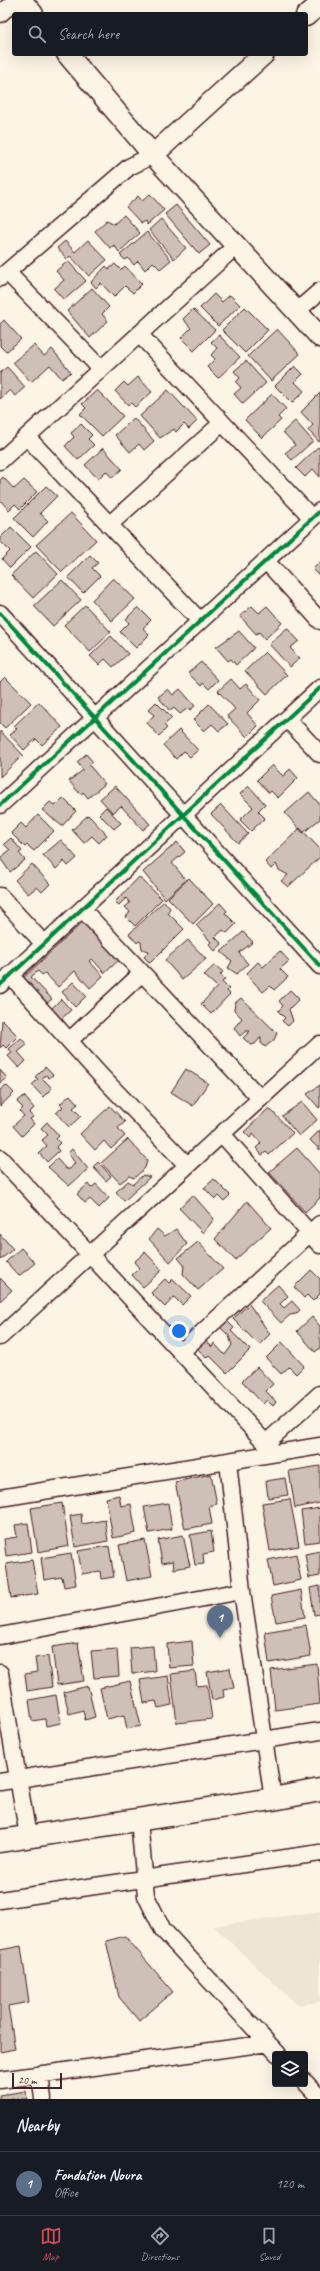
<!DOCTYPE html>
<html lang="en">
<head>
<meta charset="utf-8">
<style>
	:root { --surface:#171b24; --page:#20242c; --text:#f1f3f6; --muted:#9ea1a6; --line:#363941; --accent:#d1495b }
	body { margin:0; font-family:Caveat,sans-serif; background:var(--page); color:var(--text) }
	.controls { position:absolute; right:12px; bottom:12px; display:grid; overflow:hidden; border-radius:4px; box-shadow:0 4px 16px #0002 }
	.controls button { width:36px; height:36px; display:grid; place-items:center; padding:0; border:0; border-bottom:1px solid var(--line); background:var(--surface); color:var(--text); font:20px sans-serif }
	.scale { position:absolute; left:12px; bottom:10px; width:50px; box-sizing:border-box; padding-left:4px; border:2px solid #4a1f2b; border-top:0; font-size:11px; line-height:14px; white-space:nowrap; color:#4a1f2b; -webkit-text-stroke:3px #fcf5e5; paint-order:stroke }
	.you { position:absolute; left:179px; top:1331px; width:14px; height:14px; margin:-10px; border:3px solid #fff; border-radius:50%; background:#1a73e8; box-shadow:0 0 0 6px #1a73e833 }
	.badge { display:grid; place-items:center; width:26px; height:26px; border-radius:50%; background:var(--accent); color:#fff; font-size:13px; font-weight:700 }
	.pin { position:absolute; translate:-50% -33px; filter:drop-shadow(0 1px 2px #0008) }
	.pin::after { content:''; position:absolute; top:21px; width:14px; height:12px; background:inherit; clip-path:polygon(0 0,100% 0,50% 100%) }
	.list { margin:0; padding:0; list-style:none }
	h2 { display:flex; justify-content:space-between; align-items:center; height:52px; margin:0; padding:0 16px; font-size:17px }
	h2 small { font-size:13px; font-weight:400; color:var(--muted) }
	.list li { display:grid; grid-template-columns:26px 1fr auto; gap:12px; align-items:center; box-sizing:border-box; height:64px; padding:0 16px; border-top:1px solid var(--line) }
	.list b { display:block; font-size:15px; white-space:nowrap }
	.list p { margin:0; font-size:13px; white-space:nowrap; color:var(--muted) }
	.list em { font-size:13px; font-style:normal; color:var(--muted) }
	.icon { flex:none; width:22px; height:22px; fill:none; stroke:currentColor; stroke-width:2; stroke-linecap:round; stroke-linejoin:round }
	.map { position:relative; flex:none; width:320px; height:2099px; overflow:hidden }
	.search { position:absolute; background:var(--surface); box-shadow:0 4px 16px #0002; left:12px; right:12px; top:12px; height:44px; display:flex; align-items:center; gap:10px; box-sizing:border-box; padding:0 14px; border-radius:4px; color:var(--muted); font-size:15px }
	.sheet { height:116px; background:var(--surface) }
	nav { display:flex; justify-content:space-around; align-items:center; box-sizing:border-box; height:56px; border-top:1px solid var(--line); background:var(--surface); font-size:11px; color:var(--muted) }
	nav a { display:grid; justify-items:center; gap:2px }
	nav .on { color:var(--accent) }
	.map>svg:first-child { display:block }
</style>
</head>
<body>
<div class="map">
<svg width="320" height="2099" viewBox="0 0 320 2099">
	<rect width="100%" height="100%" fill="#fcf5e5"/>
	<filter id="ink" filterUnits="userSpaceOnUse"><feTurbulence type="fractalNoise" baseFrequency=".025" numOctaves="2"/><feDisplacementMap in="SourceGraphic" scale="8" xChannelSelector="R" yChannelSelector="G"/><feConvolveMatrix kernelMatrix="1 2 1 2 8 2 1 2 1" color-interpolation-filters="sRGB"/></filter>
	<g filter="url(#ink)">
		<path fill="#eee5d7" d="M320,1911V2002L297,2005L213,1926Z"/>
		<path fill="#cfc0b7" stroke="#4a1f2b" d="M150,194L164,210L147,225L145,221L141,223L126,207L138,196L142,201Z
			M176,205L210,245L199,254L165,214Z
			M124,215L140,233L119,252L114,245L110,248L95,231L107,220L114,224Z
			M161,219L186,248L174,259L149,230Z
			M147,232L171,260L160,269L153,262L145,270L138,261L134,265L128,258L125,260L120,255Z
			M88,240L107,260L89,276L70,256L67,259L57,248L65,241L75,252Z
			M68,261L86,281L64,300L54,289L64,280L56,271Z
			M115,264L121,270L125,266L142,284L133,293L125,286L114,297L101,283L96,288L91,282L106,266L109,269Z
			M92,288L109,307L102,314L108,321L90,338L67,311Z
			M214,294L222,302L230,295L240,305L218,326L200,308Z
			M245,307L268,330L245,353L222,330Z
			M193,309L215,330L194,351L181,338L191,328L183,319Z
			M4,320L21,339L6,352L0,346V324Z
			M277,329L300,354L271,381L248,356Z
			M219,335L240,357L218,378L207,367L215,359L211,355L217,348L211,342Z
			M34,345L44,356L52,349L71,372L62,379L50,365L31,382L13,362Z
			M246,361L266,383L243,404L234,394L241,388L236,382L240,378L234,371Z
			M295,366L303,374L295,382L304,391L292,403L275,386Z
			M7,367L25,387L15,396L10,390L0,399V373Z
			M138,377L152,392L135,407L131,403L128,405L115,391L124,382L128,386Z
			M97,390L123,416L102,436L80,414L86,408L82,404Z
			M168,390L197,421L189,429L184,424L176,432L174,429L160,438L140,416Z
			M320,393V441L319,442L308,430L313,425L301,412Z
			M272,394L286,409L278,417L281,420L262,438L245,420Z
			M134,418L154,441L144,450L139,444L130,452L115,435Z
			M295,421L313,441L292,460L285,453L295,445L283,432Z
			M81,424L92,435L88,439L94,445L78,460L65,446L74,437L71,433Z
			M318,447L320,450V477L313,469L305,477L296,468Z
			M103,448L122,469L112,478L106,471L98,479L85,465Z
			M3,477L14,489L24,480L37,492L20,509L15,504L9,510L0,500V480Z
			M46,486L57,496L40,513L48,521L33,537L14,518Z
			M71,513L96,540L62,572L36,545Z
			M11,527L31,547L10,568L2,559L10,551L0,541V538Z
			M36,551L58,574L33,598L11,575Z
			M90,555L98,563L92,568L100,576L83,593L68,577Z
			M320,562V576L313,569Z
			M113,578L135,599L112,621L92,600Z
			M62,580L81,600L53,626L34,606Z
			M85,605L111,632L90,652L64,625Z
			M252,606L259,613L267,606L282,623L265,639L259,632L256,634L240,616Z
			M138,607L151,620L143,628L149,635L136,648L120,632L129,623L126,619Z
			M287,628L299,641L290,648L300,658L290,667L269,644Z
			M239,631L254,648L236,665L231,659L228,661L216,647Z
			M111,636L128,654L113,667L105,659L99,665L90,656Z
			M265,652L287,675L267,694L245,671Z
			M201,662L218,680L209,689L203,683L201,686L188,673Z
			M5,677L31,703L5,728L0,723V682Z
			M231,679L240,689L246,684L260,700L247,713L258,726L247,737L227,716L235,709L218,691Z
			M168,689L173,695L180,689L195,706L190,710L188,708L180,714L174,708L170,711L158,697Z
			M39,702L62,727L42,745L36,739L24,750L10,735L17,729L14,726Z
			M156,702L172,718L164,725L167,728L159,736L147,723L154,715L148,710Z
			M209,704L228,724L219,731L212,724L204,731L193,720Z
			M179,730L198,750L190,757L184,751L176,759L163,745Z
			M0,731L23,755L0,777Z
			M86,754L93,762L89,765L105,784L88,798L83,792L81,795L69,781L83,770L77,762Z
			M272,765L283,776L290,769L298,778L278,798L271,791L269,793L257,780Z
			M115,786L150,824L143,830L121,806L113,813L100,799Z
			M249,786L265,804L258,811L265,818L251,831L240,820L253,807L240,794Z
			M309,792L320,805V819L303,833L285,813Z
			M63,798L76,811L62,826L42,810L50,802L55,806Z
			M221,805L248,834L238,843L211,814Z
			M106,807L121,823L114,829L99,814Z
			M38,815L54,831L34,851L27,845L25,847L11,833L21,823L26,828Z
			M88,815L107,835L99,843L92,836L84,843L72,830Z
			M300,828L320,849V857L288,887L281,881L288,875L279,870L276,864L271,869L265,862Z
			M11,838L22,851L19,853L25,860L10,872L0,858L10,850L4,844Z
			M61,840L77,858L68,866L64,861L56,869L43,855Z
			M177,842L185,852L172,863L186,880L165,899L143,872Z
			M32,864L50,884L42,892L37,887L28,894L15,880Z
			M139,877L162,899L135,926L126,917L130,912L125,907L130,903L126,898L119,905L115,902Z
			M189,878L213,904L193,924L168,898Z
			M164,901L170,908L168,913L184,929L150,963L144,957L149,951L142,949L141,942L139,941L137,943L129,934Z
			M220,903L227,911L225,913L236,924L227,933L223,930L215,937L222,944L215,951L209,944L211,942L196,925Z
			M86,919L122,957L105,973L92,959L89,961L103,976L90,988L75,971L58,987L45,973L42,975L38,971L31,977L52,999L47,1003L23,978Z
			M243,932L253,942L239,953L248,964L237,974L228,968L232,961L221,952Z
			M188,940L206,959L182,980L165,960Z
			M280,951L289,961L280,969L288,977L274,990L270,986L263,992L246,974L258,962L263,967Z
			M215,965L223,972L220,975L225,979L222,982L229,989L227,991L230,994L211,1014L201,1004L217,987L204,975Z
			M73,982L86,996L75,1007L62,992Z
			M290,990L299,999L289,1009L293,1021L288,1026L282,1021L285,1018L278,1011L283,1006L279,1001Z
			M241,998L277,1033L274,1040L265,1047L261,1043V1037L255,1044L251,1045L243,1038L250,1031H246L240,1036L234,1028L242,1018L234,1010L235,1003Z
			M61,999L71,1010L60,1020L50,1010Z
			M2,1020L18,1036L6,1048L3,1045L0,1048Z
			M21,1038L27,1045L18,1052L26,1061L19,1068L8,1056L12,1053L9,1049Z
			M45,1067L53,1075L49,1078L46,1075L42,1078L52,1088L43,1097L32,1085L38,1079L35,1077Z
			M186,1069L208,1083L193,1106L171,1092Z
			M0,1070L7,1078L0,1083Z
			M6,1085L14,1093L0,1106V1090Z
			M320,1085V1107L319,1108L307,1094Z
			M70,1095L78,1104L73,1108L81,1116L69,1127L56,1113L63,1107L60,1104Z
			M24,1096L34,1108L29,1113L33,1117L30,1119L34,1124L22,1136L13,1126L24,1116L20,1111L23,1108L17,1102Z
			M302,1102L317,1120L299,1136L282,1116Z
			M110,1106L125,1122L118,1128L125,1136L111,1149L104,1141L95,1150L80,1134Z
			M269,1108L293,1133L269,1155L266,1152L262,1155L256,1148L261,1143L253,1134L250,1138L244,1132Z
			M47,1122L59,1136L56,1139L60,1143L56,1147L59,1151L47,1162L39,1153L47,1146L42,1140L48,1135L41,1128Z
			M320,1130V1150L310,1140Z
			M128,1139L147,1160L145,1168L134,1178L129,1176L120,1183L101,1163Z
			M297,1148L320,1174V1198L305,1212L269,1172Z
			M72,1149L88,1169L69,1186L48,1167L57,1159L66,1169H70L75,1163L68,1153Z
			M98,1162L111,1176L106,1181L93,1167Z
			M143,1175L150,1177L124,1201L116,1192L128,1181L133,1184Z
			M214,1179L230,1195L224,1201L219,1196L215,1199L204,1188Z
			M88,1184L91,1188L96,1184L109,1198L99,1208L90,1199L85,1203L77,1194Z
			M193,1195L214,1219L203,1233L179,1208Z
			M247,1201L271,1228L235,1260L215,1239Z
			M157,1229L165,1236L176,1229L187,1244L170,1262L149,1239Z
			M0,1234L13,1249L0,1260Z
			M198,1242L223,1269L198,1290L183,1274L184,1265L178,1258Z
			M21,1248L35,1263L19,1276L6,1262Z
			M145,1252L162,1270L143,1287L132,1275L139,1268L134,1262Z
			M311,1270L320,1279V1294L313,1301L307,1295L304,1298L294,1287Z
			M0,1278L12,1290L0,1301Z
			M165,1279L169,1283L173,1279L191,1296L182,1305L174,1297L165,1307L151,1293Z
			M278,1285L288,1296L280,1304L284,1308L292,1301L300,1310L296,1314L290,1315L281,1323L260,1301Z
			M249,1304L270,1334L259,1345L233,1319Z
			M312,1317L320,1326V1348L315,1352L297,1331Z
			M226,1320L234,1328L231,1331L250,1350L227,1373L209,1355L206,1358L196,1347L204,1339L212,1347L214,1343L225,1355L232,1345L229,1336L220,1327Z
			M282,1342L304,1366L296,1374L289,1367L281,1374L266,1358Z
			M257,1367L273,1384L266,1391L276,1402L273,1406L267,1400L263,1404L242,1381Z
			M320,1466V1503L295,1508L289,1471Z
			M211,1474L217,1504L209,1506L212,1524L185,1529L175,1482Z
			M285,1478L288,1495L268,1498L266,1481Z
			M119,1495L121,1506L131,1504L136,1533L113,1538L106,1498Z
			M290,1499L299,1546L270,1551L262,1503Z
			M62,1503L69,1546L38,1552L31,1508Z
			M168,1503L172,1529L149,1533L144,1507Z
			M320,1508V1541L305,1543L301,1511Z
			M81,1514L82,1524L105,1520L108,1541L75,1547L70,1516Z
			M28,1523L32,1552L6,1556L4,1539L17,1537L15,1525Z
			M211,1531L214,1552L203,1554L204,1564L195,1565L190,1535Z
			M183,1535L190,1566L174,1569L173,1561L162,1563L158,1540Z
			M145,1540L152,1576L126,1581L119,1545Z
			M109,1546L114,1577L101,1579L100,1571L82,1574L78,1551Z
			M320,1551V1576L309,1578L305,1554Z
			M71,1553L76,1585L64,1587L62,1577L44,1580L41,1558Z
			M296,1554L301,1580L273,1586L268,1560Z
			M32,1560L38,1594L11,1598L6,1564Z
			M320,1586V1614L314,1615L310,1588Z
			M301,1590L305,1617L276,1622L271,1596Z
			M306,1625L311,1656L269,1663L265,1632Z
			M192,1641L194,1666L169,1668L167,1644Z
			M78,1643L84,1681L57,1685L52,1647Z
			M153,1646L155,1671L132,1674L130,1648Z
			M117,1649L119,1676L94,1678L91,1651Z
			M48,1656L52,1687L27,1691L25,1674L37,1672L35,1658Z
			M317,1664L320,1704L275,1710L271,1670Z
			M230,1668L234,1688L223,1690L224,1697L212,1700L207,1672Z
			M195,1671L197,1686L207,1685L212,1719L177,1723L171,1674Z
			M168,1676L172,1705L158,1708L156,1701L144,1703L140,1680Z
			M130,1681L141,1726L127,1729L124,1715L107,1719L100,1688Z
			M88,1686L95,1717L85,1720L83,1710L69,1714L64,1692Z
			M56,1695L61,1723L46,1726L45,1719L32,1721L29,1700Z
			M125,1936L173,1992L139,2021L119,1997L106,1941Z
			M21,1946L29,2002L8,2006L15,2049L0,2052V1950Z
			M26,2091L27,2099H0V2095Z"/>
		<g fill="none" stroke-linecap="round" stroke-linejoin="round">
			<defs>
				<path id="minor" d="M0,14L16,0
					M7,272L101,369
					M0,278L129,167L153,155
					M297,311L320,291
					M139,334L312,518
					M27,437L200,621
					M0,461L237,245
					M109,525L222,423
					M266,561L320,621
					M0,613L320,966
					M287,719L320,754
					M0,805L320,511
					M0,896L44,944
					M82,909L260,1098
					M10,975L101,1076L187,1165
					M0,985L320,688
					M70,1040L142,973
					M222,1134L320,1245
					M0,1158L275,1453
					M0,1337L320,1044
					M181,1352L320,1224
					M266,1443L320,1394
					M228,1461L242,1591L273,1799
					M0,1498L320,1446
					M0,1636L242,1591
					M0,1673L28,1836
					M0,1782L320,1731
					M139,1820L146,1896L163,1930L278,2054
					M0,1900L320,1853
					M40,2074L43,2099
					M0,2080L268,2043
					M305,2082L320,2098"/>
				<path id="tertiary" d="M21,0L33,14
					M306,16L320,4
					M67,54L153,155L320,337
					M153,155L264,54"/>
				<path id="secondary" d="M0,1841L273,1799L320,1790"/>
			</defs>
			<use href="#minor" stroke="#4a1f2b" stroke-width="19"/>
			<use href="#tertiary" stroke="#4a1f2b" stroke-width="23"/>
			<use href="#secondary" stroke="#4a1f2b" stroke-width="25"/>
			<use href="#minor" stroke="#fcf5e5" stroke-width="16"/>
			<use href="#tertiary" stroke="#fcf5e5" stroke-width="20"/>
			<use href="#secondary" stroke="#fcf5e5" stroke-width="22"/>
			<defs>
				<path id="cycleway" d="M0,613L320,966
					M0,805L320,511
					M0,985L320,688"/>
			</defs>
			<use href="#cycleway" stroke="#fcf5e5" stroke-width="6"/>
			<use href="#cycleway" stroke="#00873e" stroke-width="4"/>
		</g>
	</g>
</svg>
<div class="controls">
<button><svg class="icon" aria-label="layers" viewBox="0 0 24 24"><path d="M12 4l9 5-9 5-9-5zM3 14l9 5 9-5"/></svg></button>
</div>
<div class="scale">20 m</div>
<div class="you"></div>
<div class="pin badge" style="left:220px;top:1638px;background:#5c6f8a">1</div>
<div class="search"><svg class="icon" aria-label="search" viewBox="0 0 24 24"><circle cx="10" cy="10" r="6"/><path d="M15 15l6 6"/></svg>Search here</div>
</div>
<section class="sheet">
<h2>Nearby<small></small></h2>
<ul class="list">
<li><span class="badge" style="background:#5c6f8a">1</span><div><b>Fondation Noura</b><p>Office</p></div><em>120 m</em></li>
</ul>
</section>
<nav>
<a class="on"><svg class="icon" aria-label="map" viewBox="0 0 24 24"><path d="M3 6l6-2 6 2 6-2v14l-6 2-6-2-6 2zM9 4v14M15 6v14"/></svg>Map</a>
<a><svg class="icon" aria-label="directions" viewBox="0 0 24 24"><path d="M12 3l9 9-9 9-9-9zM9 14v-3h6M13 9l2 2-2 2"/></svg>Directions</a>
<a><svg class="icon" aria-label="saved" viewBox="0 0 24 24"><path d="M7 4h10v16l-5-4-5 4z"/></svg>Saved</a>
</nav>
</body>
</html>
